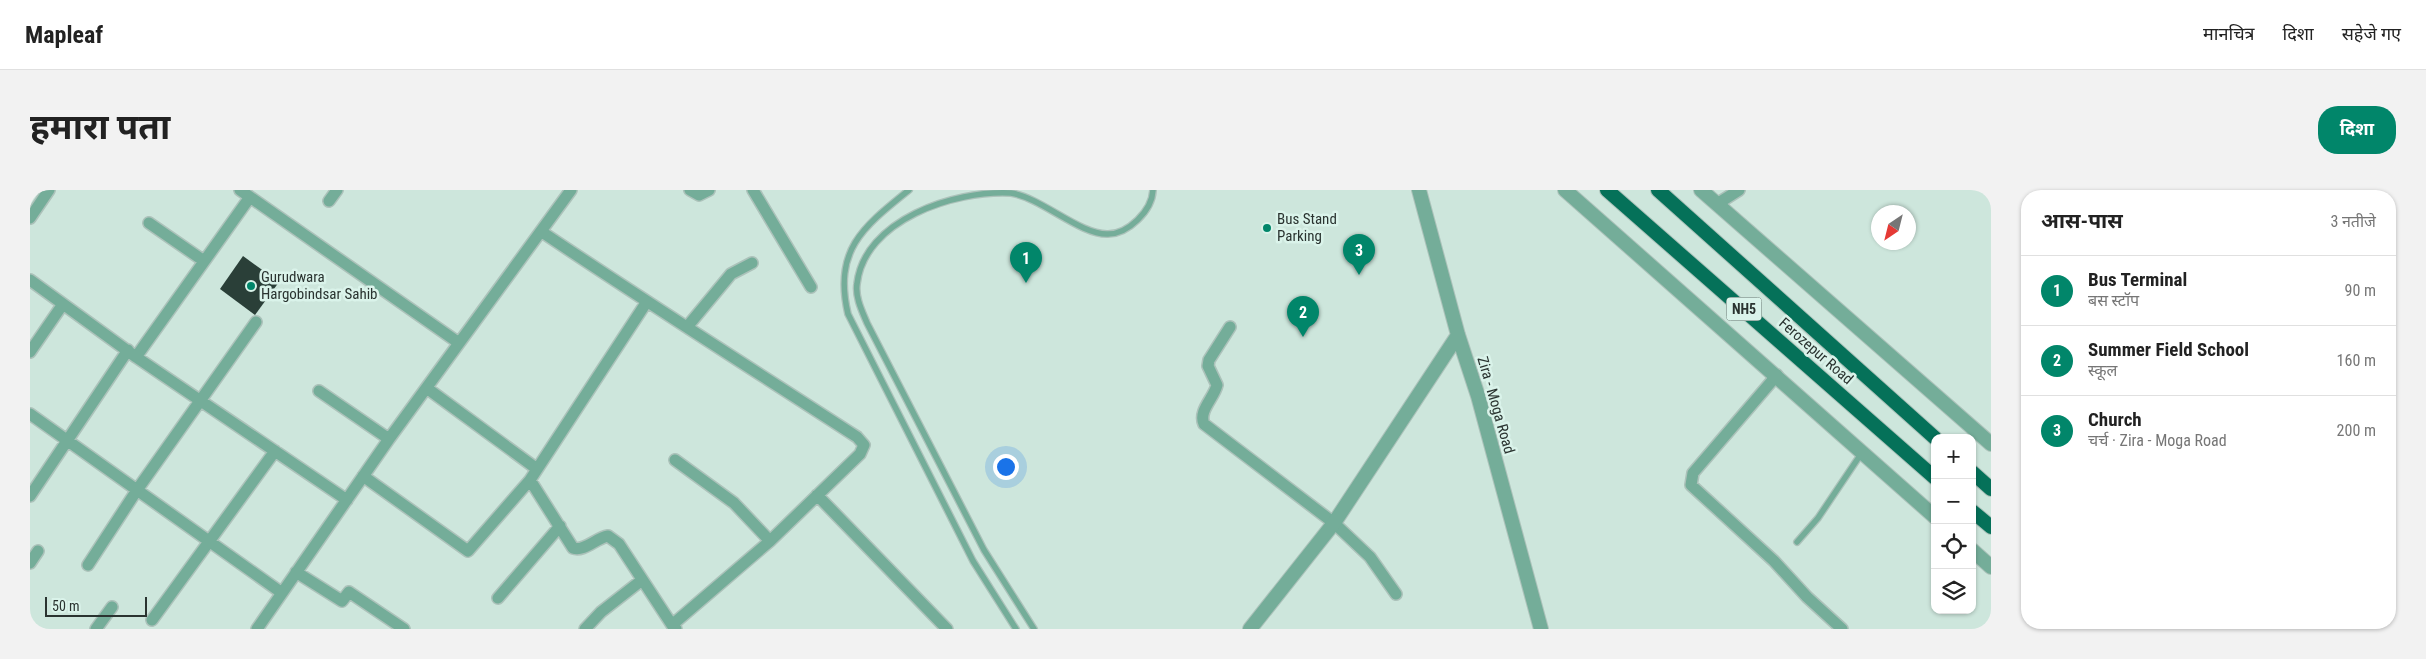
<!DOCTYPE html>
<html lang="hi">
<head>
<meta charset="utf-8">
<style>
	:root { --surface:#fff; --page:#f2f2f2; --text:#222; --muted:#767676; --line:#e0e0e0; --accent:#01866a }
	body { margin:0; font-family:"Roboto Condensed","Noto Sans Devanagari",sans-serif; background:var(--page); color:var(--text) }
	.controls { position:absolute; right:15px; bottom:15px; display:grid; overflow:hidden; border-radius:10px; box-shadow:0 1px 4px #0004 }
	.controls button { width:45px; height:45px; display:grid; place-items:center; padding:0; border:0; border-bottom:1px solid var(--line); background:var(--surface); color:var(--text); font:25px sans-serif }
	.compass { position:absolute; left:1841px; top:15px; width:45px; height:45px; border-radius:50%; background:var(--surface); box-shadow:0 1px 4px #0004; rotate:215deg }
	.scale { position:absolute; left:15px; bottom:12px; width:102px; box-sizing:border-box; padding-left:5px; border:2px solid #2a3330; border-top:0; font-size:14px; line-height:18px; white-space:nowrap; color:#2a3330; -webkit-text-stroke:4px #daf3ea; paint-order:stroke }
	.you { position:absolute; left:975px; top:276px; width:18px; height:18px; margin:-12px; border:4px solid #fff; border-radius:50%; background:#1a73e8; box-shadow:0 0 0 8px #1a73e833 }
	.badge { display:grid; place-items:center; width:32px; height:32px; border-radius:50%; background:var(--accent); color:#fff; font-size:16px; font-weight:700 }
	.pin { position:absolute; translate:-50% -41px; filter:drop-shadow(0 1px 2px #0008) }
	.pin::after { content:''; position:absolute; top:26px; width:18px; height:15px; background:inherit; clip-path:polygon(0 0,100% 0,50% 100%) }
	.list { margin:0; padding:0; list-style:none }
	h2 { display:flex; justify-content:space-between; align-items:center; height:65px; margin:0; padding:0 20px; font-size:21px }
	h2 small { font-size:16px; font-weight:400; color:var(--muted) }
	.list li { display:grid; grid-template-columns:32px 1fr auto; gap:15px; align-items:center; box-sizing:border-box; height:70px; padding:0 20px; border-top:1px solid var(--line) }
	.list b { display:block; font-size:19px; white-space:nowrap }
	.list p { margin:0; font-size:16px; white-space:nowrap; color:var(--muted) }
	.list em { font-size:16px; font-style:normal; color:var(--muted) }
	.icon { flex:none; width:28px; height:28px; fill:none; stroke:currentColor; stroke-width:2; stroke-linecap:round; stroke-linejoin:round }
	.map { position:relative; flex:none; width:1961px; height:439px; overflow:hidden; border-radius:20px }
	header { display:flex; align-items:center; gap:30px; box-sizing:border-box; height:70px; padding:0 25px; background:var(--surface); border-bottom:1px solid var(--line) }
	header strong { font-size:24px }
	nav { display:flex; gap:28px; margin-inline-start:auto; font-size:18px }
	.intro { display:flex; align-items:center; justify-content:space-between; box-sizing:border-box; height:120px; padding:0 30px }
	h1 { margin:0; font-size:35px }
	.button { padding:12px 22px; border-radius:20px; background:var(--accent); color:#fff; font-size:18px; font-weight:700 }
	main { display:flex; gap:30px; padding:0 30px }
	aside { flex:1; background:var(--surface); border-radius:20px; box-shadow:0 1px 4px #0004 }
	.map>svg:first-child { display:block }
</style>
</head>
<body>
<header>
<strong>Mapleaf</strong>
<nav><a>मानचित्र</a><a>दिशा</a><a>सहेजे गए</a></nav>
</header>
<div class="intro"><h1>हमारा पता</h1><a class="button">दिशा</a></div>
<main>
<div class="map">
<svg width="1961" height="439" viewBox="0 0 1961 439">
	<rect width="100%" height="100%" fill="#cde6dc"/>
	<path fill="#2a3f38" d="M213,66L249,92L225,125L190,99Z"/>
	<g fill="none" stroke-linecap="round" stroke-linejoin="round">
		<defs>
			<path id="service" d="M879,0C833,37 803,60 818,124L943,371L986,439
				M1767,352L1788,328L1831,264
				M1004,439L954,360L837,133C832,121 825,107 827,94C834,30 924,0 981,3C1012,8 1050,45 1078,44C1098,44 1122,21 1123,0"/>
			<path id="minor" d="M210,0L429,153
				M660,0L669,5L679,0
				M723,0L781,97
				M299,11L307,0
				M1687,14L1709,0
				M0,28L19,0
				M119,33L174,71
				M512,42C616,112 722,179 827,247L834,255L830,264L740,351L642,435L646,439
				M0,90L106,167L220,7
				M616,113L500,290L543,358C554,362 566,348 578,346L589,354L642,435
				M657,137L701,84L722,73
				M1200,137L1179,170L1178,176L1187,195C1184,208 1168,221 1174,234L1304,333L1340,367L1366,404
				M0,162L33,114
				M106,167L317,310
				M1747,185L1663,283L1661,295L1744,371L1777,407L1812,439
				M398,199L507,279
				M289,201L359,249
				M0,224L252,403
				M645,270L704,313L740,351
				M333,286L438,361L500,290
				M787,305L917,439
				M0,306L98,160
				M0,373L8,361
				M58,375L107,300L226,132
				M266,382L312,411L319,402L374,439
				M468,408L530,336
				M122,430L245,261
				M66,439L82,417
				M227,439L359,249L541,0
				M555,439L571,422L612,390"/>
			<path id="tertiary" d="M1389,0L1428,145L1448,206L1511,439
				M1535,0L1905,327
				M1671,0L1961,254
				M1942,360L1961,377
				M1220,439L1304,333L1428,145"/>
			<path id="trunk" d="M1577,0L1905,288
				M1628,0L1905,248
				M1942,282L1961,299
				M1942,321L1961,337"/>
		</defs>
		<use href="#service" stroke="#acc2ba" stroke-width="8"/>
		<use href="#minor" stroke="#acc2ba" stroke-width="14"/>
		<use href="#tertiary" stroke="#acc2ba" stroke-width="16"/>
		<use href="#trunk" stroke="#acc2ba" stroke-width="16"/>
		<use href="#service" stroke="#74ad99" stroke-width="5.5"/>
		<use href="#minor" stroke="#74ad99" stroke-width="11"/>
		<use href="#tertiary" stroke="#74ad99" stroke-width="14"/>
		<use href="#trunk" stroke="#057159" stroke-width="14"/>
	</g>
	<g fill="#01866a" stroke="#daf3ea" stroke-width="2">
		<circle cx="1237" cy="38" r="5"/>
		<circle cx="221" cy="96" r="5"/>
	</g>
	<g text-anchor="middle" stroke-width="5" stroke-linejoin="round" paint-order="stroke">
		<rect fill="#daf3ea" stroke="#5f6d68" stroke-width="1" x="1696.5" y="107.5" width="35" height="23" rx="4"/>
		<g font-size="14" font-weight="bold" fill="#2a3330">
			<text x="1714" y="124">NH5</text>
		</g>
		<g font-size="15" fill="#2a3330" stroke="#daf3ea" text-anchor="start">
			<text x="1247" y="34">Bus Stand<tspan x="1247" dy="17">Parking</tspan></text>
			<text x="231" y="92">Gurudwara<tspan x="231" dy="17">Hargobindsar Sahib</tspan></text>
		</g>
		<g font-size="15" fill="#2a3330" stroke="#daf3ea">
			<text transform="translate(1786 161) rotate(41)" y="5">Ferozepur Road</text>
			<text transform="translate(1466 215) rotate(74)" y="5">Zira - Moga Road</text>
		</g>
	</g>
</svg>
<div class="controls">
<button>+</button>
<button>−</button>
<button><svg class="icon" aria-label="locate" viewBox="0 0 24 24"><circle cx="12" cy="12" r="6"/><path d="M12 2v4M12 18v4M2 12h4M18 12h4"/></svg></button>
<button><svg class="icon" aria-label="layers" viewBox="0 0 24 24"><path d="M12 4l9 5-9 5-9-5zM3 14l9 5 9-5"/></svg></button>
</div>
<svg class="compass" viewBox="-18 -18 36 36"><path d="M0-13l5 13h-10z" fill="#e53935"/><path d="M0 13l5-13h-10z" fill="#767676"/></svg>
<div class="scale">50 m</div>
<div class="you"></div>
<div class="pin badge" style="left:996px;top:93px">1</div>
<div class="pin badge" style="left:1273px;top:147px">2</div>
<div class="pin badge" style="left:1329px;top:85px">3</div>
</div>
<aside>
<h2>आस-पास<small>3 नतीजे</small></h2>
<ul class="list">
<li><span class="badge">1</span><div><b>Bus Terminal</b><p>बस स्टॉप</p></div><em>90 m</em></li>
<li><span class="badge">2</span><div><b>Summer Field School</b><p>स्कूल</p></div><em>160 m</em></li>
<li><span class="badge">3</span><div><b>Church</b><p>चर्च · Zira - Moga Road</p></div><em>200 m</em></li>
</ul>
</aside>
</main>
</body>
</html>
